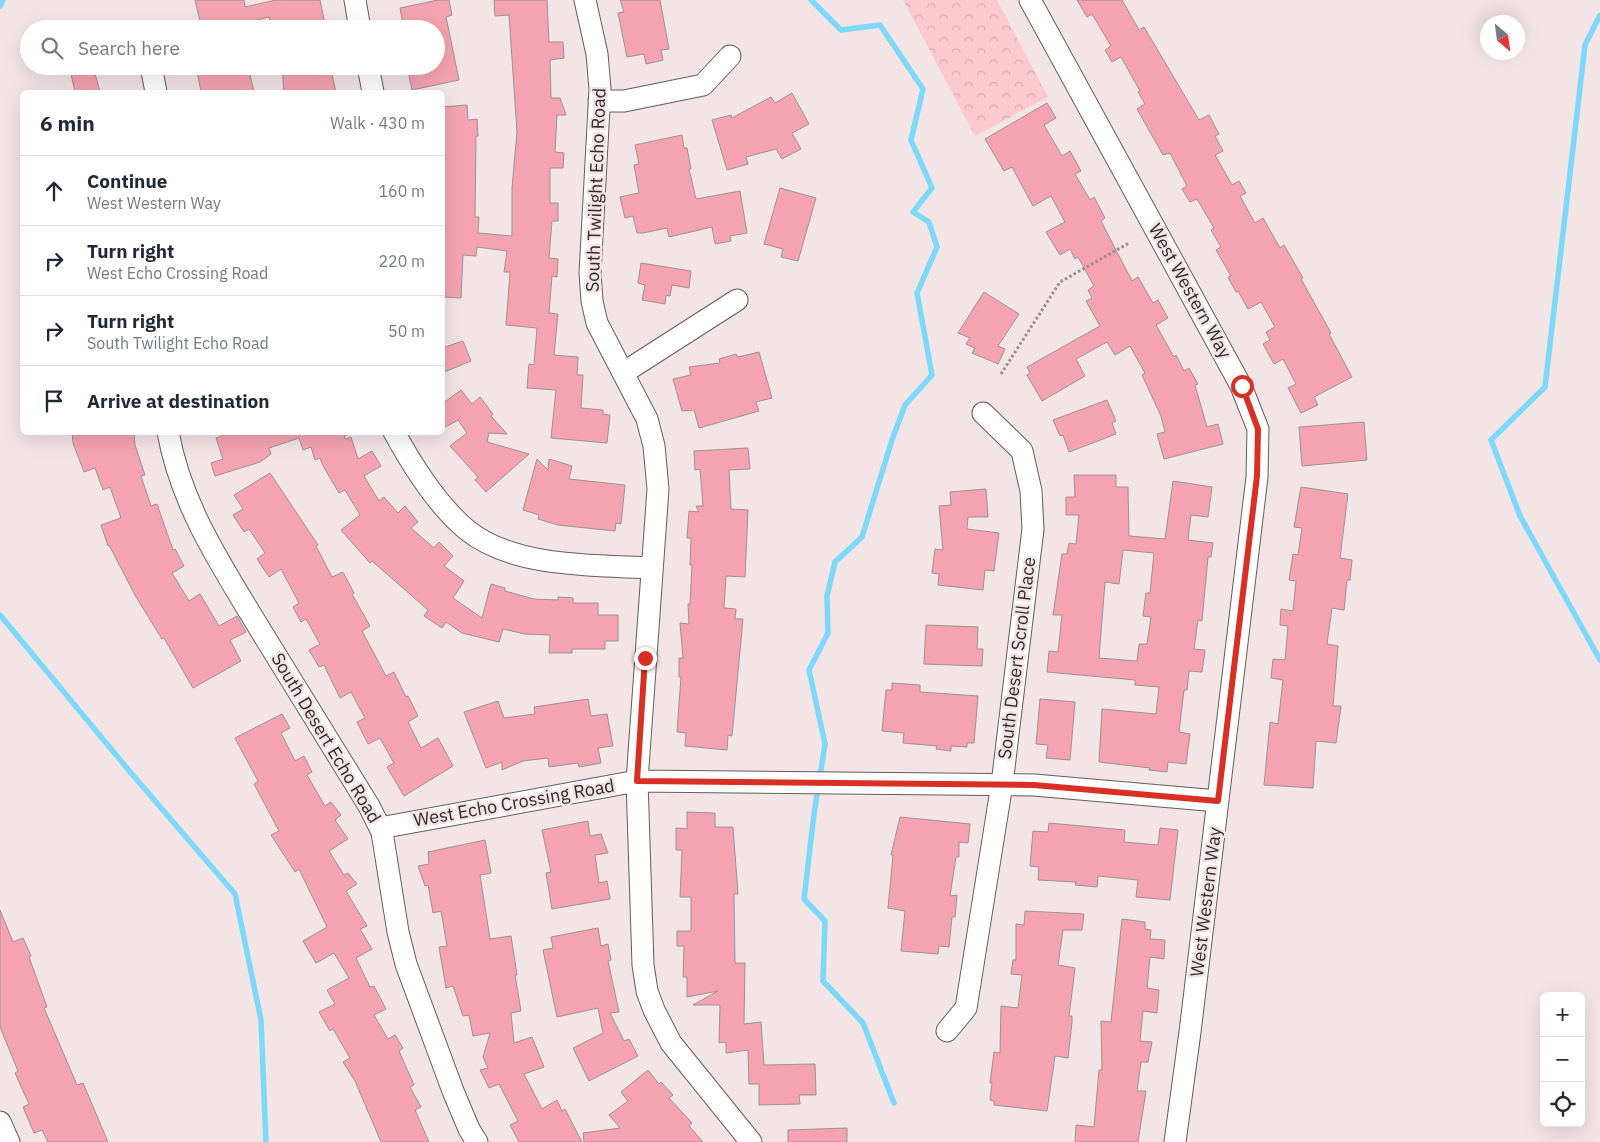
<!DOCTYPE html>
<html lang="en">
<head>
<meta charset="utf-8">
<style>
	:root { --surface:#fff; --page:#f6f6f7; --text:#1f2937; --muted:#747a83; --line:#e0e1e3 }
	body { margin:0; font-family:"IBM Plex Sans",sans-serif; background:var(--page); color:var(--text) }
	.controls { position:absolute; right:15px; bottom:15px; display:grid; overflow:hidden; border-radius:8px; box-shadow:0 5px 20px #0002 }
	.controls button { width:45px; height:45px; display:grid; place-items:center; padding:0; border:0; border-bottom:1px solid var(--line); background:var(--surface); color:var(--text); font:25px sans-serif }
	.compass { position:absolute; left:1480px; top:15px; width:45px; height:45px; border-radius:50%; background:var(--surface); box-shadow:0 5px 20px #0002; rotate:151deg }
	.stop { position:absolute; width:15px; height:15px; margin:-11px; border:4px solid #d93025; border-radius:50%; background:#fff }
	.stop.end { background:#d93025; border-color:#fff; box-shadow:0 1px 5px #0008 }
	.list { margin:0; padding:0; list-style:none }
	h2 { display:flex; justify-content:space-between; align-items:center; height:65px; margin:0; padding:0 20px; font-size:21px }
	h2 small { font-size:16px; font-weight:400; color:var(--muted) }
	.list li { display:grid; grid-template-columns:32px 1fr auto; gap:15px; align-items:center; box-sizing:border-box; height:70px; padding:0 20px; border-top:1px solid var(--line) }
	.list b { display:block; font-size:19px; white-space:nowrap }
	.list p { margin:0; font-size:16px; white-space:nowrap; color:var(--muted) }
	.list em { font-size:16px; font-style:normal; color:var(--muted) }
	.icon { flex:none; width:28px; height:28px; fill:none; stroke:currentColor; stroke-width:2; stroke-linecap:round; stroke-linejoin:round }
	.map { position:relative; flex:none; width:1600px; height:1142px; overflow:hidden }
	.search { position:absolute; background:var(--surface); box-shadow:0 5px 20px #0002; left:20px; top:20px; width:425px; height:55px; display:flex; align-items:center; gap:12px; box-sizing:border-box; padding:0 18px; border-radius:28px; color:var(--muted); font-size:19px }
	.panel { position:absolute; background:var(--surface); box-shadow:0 5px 20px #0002; left:20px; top:90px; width:425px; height:345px; border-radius:8px }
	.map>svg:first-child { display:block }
</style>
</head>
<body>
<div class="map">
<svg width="1600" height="1142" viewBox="0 0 1600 1142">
	<defs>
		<pattern id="park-crowns" width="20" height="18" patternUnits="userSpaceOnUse" patternTransform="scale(1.25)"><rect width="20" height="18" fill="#fcc9d0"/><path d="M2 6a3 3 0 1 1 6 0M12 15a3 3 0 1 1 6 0" fill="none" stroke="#d8adb3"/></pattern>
	</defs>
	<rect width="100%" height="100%" fill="#f3e4e6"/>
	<path fill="url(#park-crowns)" d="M903,0H997L1048,97L975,136Z"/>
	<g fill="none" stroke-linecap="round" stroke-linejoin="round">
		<path stroke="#7dd8f9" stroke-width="5.5" d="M811,0L841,30L880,25L923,89L911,140L932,188L913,212L929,222L937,247L917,293L932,375L905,405L892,440L862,537L835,562L827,596L828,633L809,670L825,744L814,814L804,899L825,921L823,981L863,1023L894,1103
			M0,6L3,0
			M1600,15L1585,45L1545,387L1491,440L1520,516L1600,660
			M0,615L131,773L235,894L261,1020L266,1142"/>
	</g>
	<path fill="#f5a3b0" stroke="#9e9092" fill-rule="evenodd" d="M195,0H244L245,7L276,0H320L326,29H272L269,17L223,29H202Z
		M438,0H449L452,15L446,17L459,80L412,90L407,66H436V29H404L400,8Z
		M494,0H547L549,42H563L564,58L550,60L551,98H560L566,115H557L555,152L564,153L563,168H550V203H558V221H552L549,258L558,259L557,277L552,276L549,313L558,314L554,355L578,357L577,375H583L581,408L603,410V414L610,415L607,443L551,438L556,390L527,388L529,364L534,365L537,328L506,325L510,272H504L507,251L477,247L476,256L463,255L461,298L442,297V107L467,105L468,120L477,119L478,136H476L475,217H479L478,233L512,236V188L517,132L509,15L495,16Z
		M620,0H660L669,49L661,50L663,60L646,64L644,54L627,57L618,13L624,12Z
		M1077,0H1122L1139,30L1144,27L1199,120L1209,115L1219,134L1215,136L1223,151L1215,155L1232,185L1239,181L1246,193L1240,196L1255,223L1263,218L1280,248L1284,245L1303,278L1301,279L1331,333L1329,334L1352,377L1314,397L1318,405L1301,413L1288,388L1296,384L1283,359L1274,364L1263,344L1270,340L1266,332L1275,327L1261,302L1248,309L1238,291L1236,292L1228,277L1231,276L1216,250L1221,247L1211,230L1214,228L1197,199L1190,202L1182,189L1187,186L1170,153L1163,155L1137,109L1145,104L1138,92L1140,91L1121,57L1112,62L1105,50L1111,46L1092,14L1087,17Z
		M69,66H93L100,92H75Z
		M196,66H248L254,92H201Z
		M282,66H330L336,92H284Z
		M792,93L809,124L792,133L801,149L782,159L776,149L746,157L748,164L727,170L712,120L731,115L732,118L771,97L775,103Z
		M1047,103L1056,118L1044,125L1062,156L1070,151L1081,171L1075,174L1090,200L1094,197L1105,218L1101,221L1132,281L1138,277L1153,303L1158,300L1168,318L1156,325L1174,357L1176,355L1184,371L1189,368L1198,384L1195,385L1207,427L1218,424L1223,444L1164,459L1157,434L1165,432L1161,416L1142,375L1145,373L1130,346L1115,355L1107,342L1076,359L1085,376L1042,401L1027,375L1030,373L1027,367L1100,326L1086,301L1092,298L1088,290L1094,286L1078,257L1075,259L1070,249L1060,255L1046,232L1065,222L1051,196L1033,206L1012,167L1004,171L985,139Z
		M682,135L684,148H687L691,169H689L696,199L740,191L747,233L730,236L731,241L715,244L712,227L669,237L667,228L643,233H637L633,216L625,218L620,197L639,193L634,165L639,164L635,145Z
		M780,188L816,198L798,261L781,257L783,249L764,244Z
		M641,263L691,271L689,288L672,285L670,296L666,295L665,304L642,300L645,285L638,283Z
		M984,292L1019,314L998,346L1005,349L998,364L972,353L975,348L966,344L970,338L958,333Z
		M463,341L471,361L442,373V348Z
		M759,352L772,398L756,402L759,411L699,428L694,410L682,411L673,379L691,375L689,367L720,363L719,359L736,354L738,357Z
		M461,390L472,404L480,397L493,414L491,416L507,434L489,433L487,442L529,454L486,492L475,480L478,477L450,446L467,433L458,420L442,429V404Z
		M1107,400L1116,421L1112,423L1116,434L1069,452L1063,435L1060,436L1053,420Z
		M1364,422L1367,460L1302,466L1299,427Z
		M72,432H134L135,445L145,475L141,476L151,506L157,504L173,550L175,549L184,566L172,573L189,601L200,594L219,626L237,616L246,632L230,640L241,661L193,688L164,638L162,639L136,597L109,545L108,546L101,525L121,518L110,487L103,490L95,468L84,472L73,443Z
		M231,432H347V435L344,436L345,439L351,437L358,459L372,451L381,466L364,476L379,501L384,497L398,513L405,506L418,522L411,528L434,548L439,542L453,556L444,566L464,581L453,598L482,618L491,584L505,588V591L534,599L558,600V597L573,598V603H598V615H618V641H605V649H572V653H549L550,635L525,634L503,629L499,642L462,633L446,622L442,628L424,616L428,610L372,561L370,563L341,530L360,515L345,490L339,493L323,466L320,458L315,460L311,447L303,450L299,438L269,448L271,454L260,462L215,476L211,463L223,459L216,438Z
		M748,448L750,469L729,470L731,509L748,510L745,577L726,576L724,608L736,609L735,619H743L732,736L728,735L727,750L685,746L686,733L677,732L681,677H679V658H683L680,623L689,624L688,604H690L692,565H690L691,538H687L689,511L699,512L696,506H703L700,469L695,470L694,451Z
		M537,459L548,470L549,459L572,466L569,479L625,485L621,524L616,523L615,531L558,525L538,519L539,515L523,510Z
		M270,473L318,545L316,546L332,577L343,572L354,593L352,594L370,626L362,631L386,676L394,672L406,697L408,696L418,716L408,722L421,748L438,738L453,766L404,796L387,767L394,763L380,738L368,744L357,722L365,718L351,692L340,698L324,665L319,667L309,650L320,644L306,619L301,622L293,607L299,603L281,569L269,577L257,559L265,553L249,529L244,532L233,515L243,509L234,495Z
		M1074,475H1116V487H1128L1129,536L1165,539L1173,481L1212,487L1208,517L1191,515L1188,540L1213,543L1211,557H1208L1202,621L1198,620L1194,649L1205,650L1202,672L1189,671L1187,690H1184L1179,732L1190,734L1186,764L1168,762L1167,772L1149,770L1150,768L1099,762L1102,709L1156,714L1159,687L1135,685V680L1047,672L1049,651L1058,652L1062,615H1053L1062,554H1067L1069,543L1076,544L1079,515H1066V497H1075ZM1123,550L1154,553L1150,593H1146L1143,616L1151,617L1147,644H1139L1137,661L1099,658L1105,582L1119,584Z
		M1301,487L1348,494L1340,558L1352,560L1350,580H1347L1344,610L1332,608L1327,644L1338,646L1333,706H1341L1336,743L1316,741L1313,788L1264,785L1270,722L1278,724L1283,680L1271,678L1273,659L1285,660L1288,626L1280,625L1281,609L1293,611L1296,581L1289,580L1293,554L1298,555L1302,528L1294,527Z
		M986,489L988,517H968L967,529L999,533L994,571L985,570L983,590L938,585L939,574L932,573L935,549L943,550L939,506L951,505L950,492Z
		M926,625L978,627L977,649H983L982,666L924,664Z
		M892,683L920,685V692L978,696L974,743H967V747L951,746V751L936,749L937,746L903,743L904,733L882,731L886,690H892Z
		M588,699L591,716L607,714L613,746L598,748L601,763L579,767L578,763L549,767L548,758L523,761L502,770V762L486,768L464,712L498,701L504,718L535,714L534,707Z
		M1040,699L1075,702L1070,760L1046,758L1048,745L1036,744Z
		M282,714L290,728L281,733L295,761L304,756L312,772L307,775L325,806L331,802L341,815L335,820L348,839L329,851L344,875L348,873L357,884L346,891L367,926L360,929L372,949L356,958L370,987L374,986L386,1009L374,1015L388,1039L395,1035L403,1048L399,1051L414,1085L410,1087L421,1107L415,1110L429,1142H381L355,1081L343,1062L350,1058L333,1029L330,1031L319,1012L335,1004L327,990L349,978L334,953L316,963L303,941L327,927L299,869L295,872L271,835L279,831L254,784L258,781L235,738Z
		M687,812L715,813V827H733L738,894H734L735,963H745L744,1024L761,1022L764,1065L815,1064L816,1095H799L800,1104L759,1105V1084H749L748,1050L726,1053V1042L719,1043L720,1005H693L718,991L687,997V977H683L684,946H677V931H691V897H680L682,850H676V828L687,829Z
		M900,817L970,824L968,843L959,842V857H956L950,896L957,895L955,917H952L949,947L939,946L938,954L901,951L905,911L888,908L893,855H891Z
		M588,821L590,836L601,834L608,853L595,855L599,883L607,881L610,899L552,909L546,873L551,872L542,830Z
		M1049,823L1125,830L1124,842L1158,845L1160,828L1178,830L1170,900L1136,897L1138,880L1098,876L1097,887L1075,885L1076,882L1038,880L1039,867L1030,866L1033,831L1048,832Z
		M485,840L491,873L480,875L490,939L511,936L517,975H515L521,1011L511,1013L514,1043L532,1037L544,1067L524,1074L542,1109L557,1100L562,1111L565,1109L582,1142H519L510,1125L518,1121L499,1084L489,1088L480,1070L488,1068L483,1057L490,1033L473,1036L469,1015L463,1016L453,986L446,988L439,947L447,946L441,911L433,913L428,885L425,886L418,866L429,864L428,852Z
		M0,910L13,942L23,938L31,956L29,957L47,1007L44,1008L77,1085L83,1083L108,1142H48L42,1130L34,1133L23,1107L29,1104L15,1073L18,1071L0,1027Z
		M1025,911L1084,914L1082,930H1063L1058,965L1075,968L1069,1016H1072V1022L1068,1058L1055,1056L1047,1111L994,1105V1101L990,1100L992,1083H990L994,1052L1000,1053L1001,1006L1018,1008L1022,975L1011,974L1013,960H1016V924L1024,925Z
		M1122,919L1145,922V929L1151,930L1150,939L1165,940L1164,959L1150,957L1147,988L1159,990L1157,1013L1143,1011L1140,1041L1152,1042L1148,1062H1141L1137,1091H1146L1138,1142H1075L1076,1125L1094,1127L1099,1070H1102L1101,1021L1111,1022Z
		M598,928L601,946L608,944L611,960L608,961L619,1012L610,1013L624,1041L629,1039L638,1056L589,1081L573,1048L603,1033L598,1008L557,1017L543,950L553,948L551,937Z
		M648,1070L659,1084L661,1082L673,1095L669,1098L692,1123L689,1126L703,1142H584L583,1133L620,1128L609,1115L628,1101L621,1092Z
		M847,1128V1142H788V1130Z"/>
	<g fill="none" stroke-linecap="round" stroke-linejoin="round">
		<defs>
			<path id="street" d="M355,0L360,29
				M585,0L597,54L600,89L590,273L592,301L597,323L647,419L654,446L658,489L637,781L643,965L647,991L654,1010L671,1043L751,1142
				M1030,0L1241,386L1258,429L1257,477L1190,1032L1175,1142
				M151,66L156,92
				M368,66L373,92
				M599,101H624L703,85L730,56
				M623,373L737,300
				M168,432C181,506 223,568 261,631C297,689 333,748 369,806L382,832L398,932L406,964L453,1091L469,1129L477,1142
				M394,432C412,465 438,506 467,530C514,568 595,565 652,568
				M380,828L637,781L1034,785L1218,801
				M947,1031L966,1008L1002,784L1033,529L1031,491L1022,451L983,413
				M0,1122L9,1142"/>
		</defs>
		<use href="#street" stroke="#675b5c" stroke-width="23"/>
		<path stroke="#978c8e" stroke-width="3" stroke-dasharray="2.5 2.5" stroke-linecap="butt" d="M1001,374L1060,282L1129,243"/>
		<use href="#street" stroke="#fff" stroke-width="21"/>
	</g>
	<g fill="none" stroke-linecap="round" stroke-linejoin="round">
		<path stroke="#d93025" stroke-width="6" d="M645,658L637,781L1034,785L1218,801L1257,476L1258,429L1242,386"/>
	</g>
	<g text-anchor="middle" stroke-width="5" stroke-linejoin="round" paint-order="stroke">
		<g font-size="18" fill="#2f292a" stroke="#f3e4e6">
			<text transform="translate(596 190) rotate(-88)" y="6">South Twilight Echo Road</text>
			<text transform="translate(1190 291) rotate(61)" y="6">West Western Way</text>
			<text transform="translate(1017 658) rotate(-83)" y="6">South Desert Scroll Place</text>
			<text transform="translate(326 738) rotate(59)" y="6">South Desert Echo Road</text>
			<text transform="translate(514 803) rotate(-10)" y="6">West Echo Crossing Road</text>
			<text transform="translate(1206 902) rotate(-83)" y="6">West Western Way</text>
		</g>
	</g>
</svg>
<div class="controls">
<button>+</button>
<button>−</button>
<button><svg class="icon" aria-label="locate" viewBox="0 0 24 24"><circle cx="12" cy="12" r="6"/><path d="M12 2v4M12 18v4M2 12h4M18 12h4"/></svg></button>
</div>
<svg class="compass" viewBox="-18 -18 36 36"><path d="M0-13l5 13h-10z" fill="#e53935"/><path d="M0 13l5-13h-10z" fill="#747a83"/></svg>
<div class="stop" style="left:1242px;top:386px"></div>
<div class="stop end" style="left:645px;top:658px"></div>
<div class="search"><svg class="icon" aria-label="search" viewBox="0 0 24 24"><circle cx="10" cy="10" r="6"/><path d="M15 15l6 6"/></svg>Search here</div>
<section class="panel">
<h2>6 min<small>Walk · 430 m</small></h2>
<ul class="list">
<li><svg class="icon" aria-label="ahead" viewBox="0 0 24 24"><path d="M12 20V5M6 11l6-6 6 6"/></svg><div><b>Continue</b><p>West Western Way</p></div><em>160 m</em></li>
<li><svg class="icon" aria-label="right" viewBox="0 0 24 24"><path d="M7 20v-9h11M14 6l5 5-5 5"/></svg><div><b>Turn right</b><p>West Echo Crossing Road</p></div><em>220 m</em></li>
<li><svg class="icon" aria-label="right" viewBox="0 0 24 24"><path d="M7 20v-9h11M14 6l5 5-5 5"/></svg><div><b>Turn right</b><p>South Twilight Echo Road</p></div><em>50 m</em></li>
<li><svg class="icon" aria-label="arrive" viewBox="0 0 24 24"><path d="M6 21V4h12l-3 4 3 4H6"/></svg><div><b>Arrive at destination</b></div></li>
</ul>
</section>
</div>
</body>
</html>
